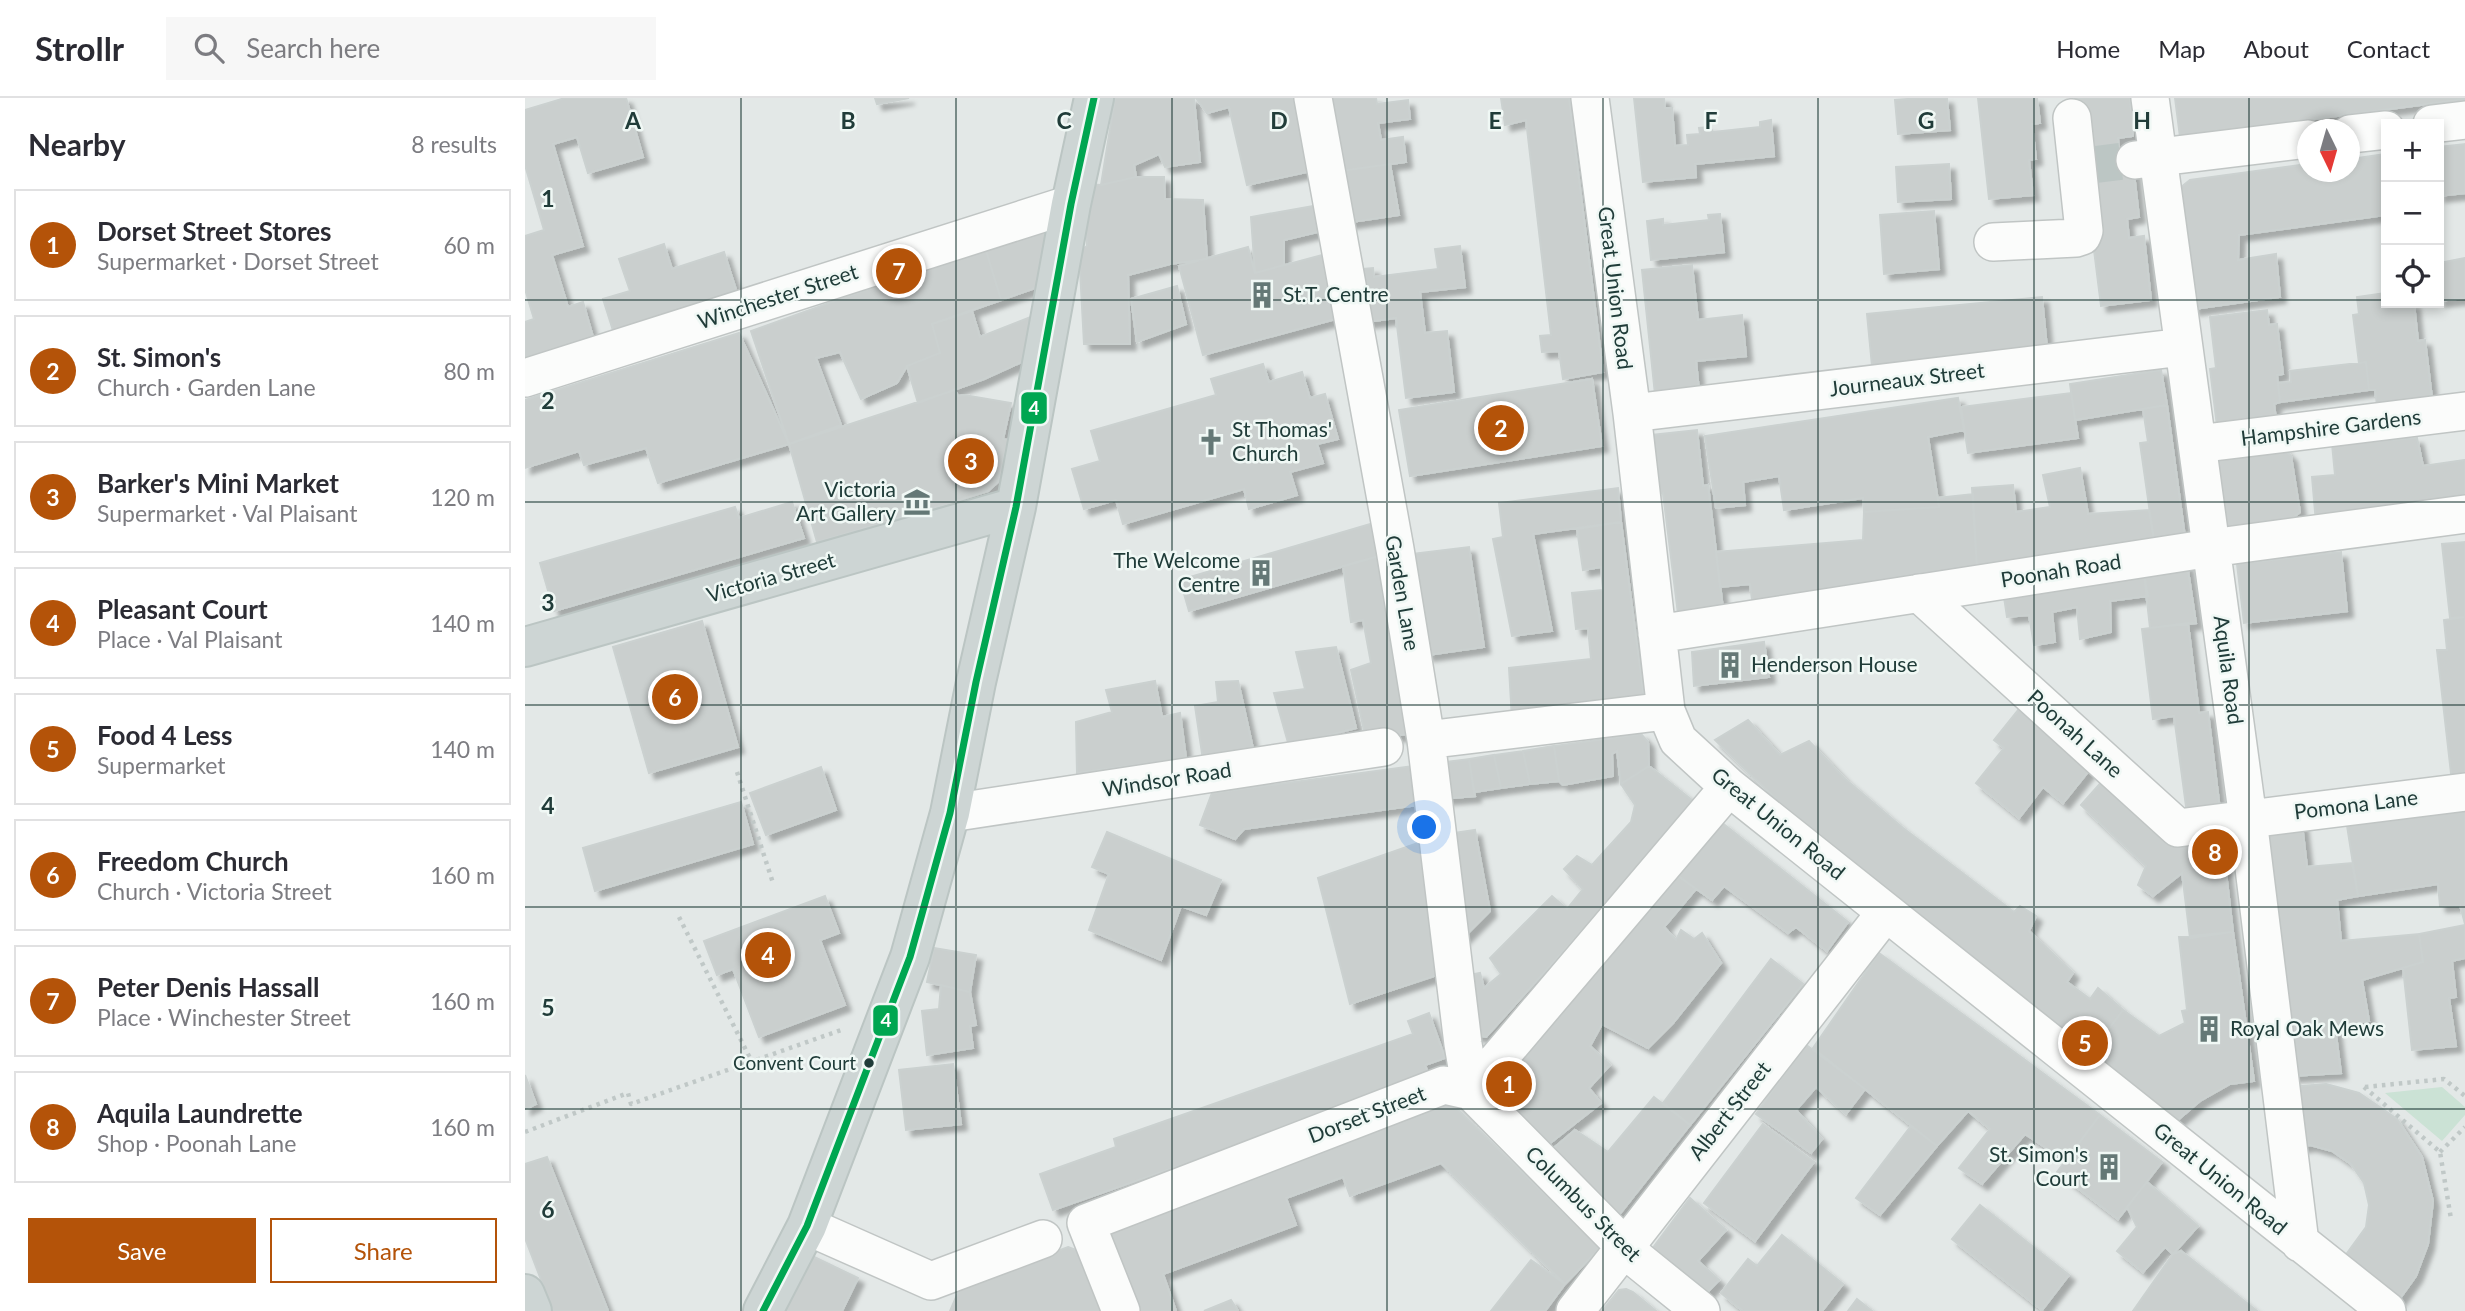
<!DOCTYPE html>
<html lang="en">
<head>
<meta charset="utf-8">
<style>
	:root { --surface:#fff; --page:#f7f7f7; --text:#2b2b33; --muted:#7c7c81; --line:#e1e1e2; --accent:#b45309 }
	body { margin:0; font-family:Lato,sans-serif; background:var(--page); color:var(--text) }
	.controls { position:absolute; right:21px; top:21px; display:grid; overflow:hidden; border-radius:0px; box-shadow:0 4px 10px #0003 }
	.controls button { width:63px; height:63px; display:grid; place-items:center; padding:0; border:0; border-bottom:2px solid var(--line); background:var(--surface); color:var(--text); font:35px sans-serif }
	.compass { position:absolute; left:1772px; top:21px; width:63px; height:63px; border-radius:50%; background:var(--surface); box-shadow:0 4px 10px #0003; rotate:175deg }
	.you { position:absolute; left:900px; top:730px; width:24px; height:24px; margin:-18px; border:5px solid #fff; border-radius:50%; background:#1a73e8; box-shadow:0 0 0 10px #1a73e833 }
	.badge { display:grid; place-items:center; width:46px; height:46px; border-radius:50%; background:var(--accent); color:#fff; font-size:23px; font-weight:700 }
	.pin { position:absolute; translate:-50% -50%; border:4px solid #fff; box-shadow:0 2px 7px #0006 }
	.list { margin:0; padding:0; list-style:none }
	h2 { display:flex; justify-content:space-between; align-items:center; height:91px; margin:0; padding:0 28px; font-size:30px }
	h2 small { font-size:23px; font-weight:400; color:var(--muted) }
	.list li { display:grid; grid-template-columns:46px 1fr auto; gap:21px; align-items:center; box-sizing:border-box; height:112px; margin:0 14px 14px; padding:0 14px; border:2px solid var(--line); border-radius:0px }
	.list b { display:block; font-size:26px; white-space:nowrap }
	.list p { margin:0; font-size:23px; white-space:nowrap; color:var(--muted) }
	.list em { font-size:23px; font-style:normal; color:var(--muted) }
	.actions { display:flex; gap:14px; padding:21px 28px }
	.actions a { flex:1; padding:16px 0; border:2px solid var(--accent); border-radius:0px; text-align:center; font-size:24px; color:var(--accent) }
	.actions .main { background:var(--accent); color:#fff }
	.icon { flex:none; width:38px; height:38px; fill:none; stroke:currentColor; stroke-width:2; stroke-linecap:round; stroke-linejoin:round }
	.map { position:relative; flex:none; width:1940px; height:1213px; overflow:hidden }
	header { display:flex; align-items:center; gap:42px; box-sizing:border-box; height:98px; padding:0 35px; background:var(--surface); border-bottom:2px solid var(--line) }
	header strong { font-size:33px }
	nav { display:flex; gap:38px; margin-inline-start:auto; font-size:24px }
	.search { width:490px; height:63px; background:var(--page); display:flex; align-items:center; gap:18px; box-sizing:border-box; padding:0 24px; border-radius:0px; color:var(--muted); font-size:26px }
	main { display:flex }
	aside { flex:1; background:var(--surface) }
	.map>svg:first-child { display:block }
</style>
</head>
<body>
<header>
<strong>Strollr</strong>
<div class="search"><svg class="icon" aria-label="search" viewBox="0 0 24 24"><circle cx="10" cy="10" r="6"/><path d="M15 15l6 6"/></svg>Search here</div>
<nav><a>Home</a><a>Map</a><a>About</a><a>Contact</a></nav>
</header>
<main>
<aside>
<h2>Nearby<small>8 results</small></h2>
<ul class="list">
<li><span class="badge">1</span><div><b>Dorset Street Stores</b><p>Supermarket · Dorset Street</p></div><em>60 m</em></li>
<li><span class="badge">2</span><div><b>St. Simon's</b><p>Church · Garden Lane</p></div><em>80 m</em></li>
<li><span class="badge">3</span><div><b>Barker's Mini Market</b><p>Supermarket · Val Plaisant</p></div><em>120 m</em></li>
<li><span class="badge">4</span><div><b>Pleasant Court</b><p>Place · Val Plaisant</p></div><em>140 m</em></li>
<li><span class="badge">5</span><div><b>Food 4 Less</b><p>Supermarket</p></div><em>140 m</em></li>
<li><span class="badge">6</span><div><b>Freedom Church</b><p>Church · Victoria Street</p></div><em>160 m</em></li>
<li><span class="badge">7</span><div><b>Peter Denis Hassall</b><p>Place · Winchester Street</p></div><em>160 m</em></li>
<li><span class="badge">8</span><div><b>Aquila Laundrette</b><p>Shop · Poonah Lane</p></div><em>160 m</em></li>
</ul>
<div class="actions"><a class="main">Save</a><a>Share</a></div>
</aside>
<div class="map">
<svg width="1940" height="1213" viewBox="0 0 1940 1213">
	<defs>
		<filter id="shadow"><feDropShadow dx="6" dy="6" stdDeviation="2" flood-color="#0004"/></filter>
	</defs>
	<rect width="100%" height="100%" fill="#e3e8e7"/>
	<path fill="#cbe2d5" d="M1917,989L1940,1009V1017L1917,1043L1860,995Z"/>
	<path fill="#cacfce" stroke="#cbd1d0" stroke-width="2" filter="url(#shadow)" d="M40,0H101L118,59L63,75L52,39L28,46L58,148L27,157L43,209L58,204L70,246L0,266V224L9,221L0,191V138L19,132L0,67V12Z
		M350,0H384L352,6Z
		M590,0H669L675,64L640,69L634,56L609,67L611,79L576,87Z
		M671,0H776L791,72L722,87L704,9L682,15Z
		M798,0H851L852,6L883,2L885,21L853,25L856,42L878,39L881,64L808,74Z
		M976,0H1044L1078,274L1038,281L1034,253L1017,254L1015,238L1026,237L1001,22L980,27Z
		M1109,0H1139L1140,10H1147L1150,48L1163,47L1162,37L1175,36L1174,30L1185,29L1188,34L1235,29V24L1246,22L1249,58L1170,66L1171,79L1118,84Z
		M1396,0H1422L1425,32L1373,36L1370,2Z
		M1453,0H1512L1515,25L1507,26L1511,61L1504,62L1508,97L1464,101Z
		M1550,0H1605L1608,38L1593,40L1594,51L1606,49L1614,119L1602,121L1604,140L1619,138L1626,202L1576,208Z
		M1650,0H1940V1L1655,39Z
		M1940,46V95L1914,98V49Z
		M1861,56V117L1714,137L1713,162L1751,156L1755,199L1668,211L1655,90L1665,82L1783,66V74H1825V61Z
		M865,66L874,117L821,125L808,74Z
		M1424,66L1426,101L1373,104L1371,69Z
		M611,79H639L640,101L678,102L682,161L645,166L603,177L605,246H559L554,153L562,148L560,107L564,86L576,87Z
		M800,106L805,131L759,142V167L730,175L726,119Z
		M1409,113L1414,171L1359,176L1355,117Z
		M1195,116L1199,154L1126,162L1122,123L1138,121V127L1184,122L1183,117Z
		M524,128L516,188L476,202L460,149Z
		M139,146L147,171L199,154L212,195L91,242L78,201L105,193L94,161Z
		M935,148L940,189L895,194L900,235L922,233L929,294L881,300L871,220L834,225L827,172L848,170L849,179L913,171L910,151Z
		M460,149L476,202L407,226L415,255L382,268L372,285L336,301L315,254L291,260L316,327L264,346L226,233Z
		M723,149L730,175L801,156L818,219L678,257L654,168Z
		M1940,160V200L1914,203V165Z
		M1167,167L1173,222L1217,217L1221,258L1171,263L1175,302L1131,306L1117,172Z
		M652,188L661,226L612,244L606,201Z
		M1861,195V205H1889L1893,243L1900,242L1907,300L1852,307L1850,292H1844L1841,264L1834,265L1828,217L1834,216L1832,199Z
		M1517,199L1522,250L1347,268L1342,216Z
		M1742,212L1744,227L1752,226L1758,276L1752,277L1755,304L1749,306L1751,321L1692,328L1685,271L1691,270L1685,219Z
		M447,213L455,239L508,218L499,263L459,281L393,305L382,268L415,255L407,226Z
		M214,235L264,346L133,385L121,350L59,367L54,353L0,370V302Z
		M1841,264L1844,292L1755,304L1753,285L1766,284L1765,273Z
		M738,266L744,284L777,274L785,300L800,296L813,341L792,346L798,365L765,374L772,397L724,411L719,391L598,426L591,402L559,411L547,371L575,363L566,333L691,297L686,281Z
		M1636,272L1642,307L1550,322L1545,286Z
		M1067,281L1077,348L885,378L874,312Z
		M430,292L433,298L439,297L486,305L478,341L483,342L473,384L463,393L428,404L292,444L264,346Z
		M1546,295L1553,340L1443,355L1436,309Z
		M1433,300L1439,332L1403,339L1414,409L1339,414L1338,400L1259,412L1254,378L1218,384L1220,407L1191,410L1180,338Z
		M1642,307L1660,439L1629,443L1615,345L1623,344L1618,311Z
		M1172,332L1178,388L1183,387L1199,519L1154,524L1138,395L1134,396L1127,337Z
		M1892,340L1898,368L1940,362V407L1791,425L1787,379L1810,377L1807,346Z
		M1757,349L1766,358L1775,414L1757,429L1710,437L1696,426L1689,364L1701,353Z
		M1555,370L1563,416L1624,412L1629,443L1452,472L1447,390L1488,387L1491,414L1525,409L1518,377Z
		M1093,390L1096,424L1008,436L1027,533L987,538L968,441L978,439L974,405Z
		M1448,396L1452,472L1228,509L1225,486L1195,489L1191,454L1338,442L1339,414L1414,409L1413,400Z
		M267,404L279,440L29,513L15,465L210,409L214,420Z
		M852,424L861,456L664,513L655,482Z
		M1096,424L1120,607L987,622L984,570L1066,561L1063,530L1051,531L1047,495L1078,492L1076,469L1058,472L1052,431Z
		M1940,444V519L1925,520L1917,446Z
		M944,449L959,549L902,557L886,456Z
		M1816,454L1822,513L1719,525L1712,466Z
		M854,458L890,635L841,642L826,572L846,565L838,522L826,524L818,468Z
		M1662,466L1671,525L1625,530L1619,476Z
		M1619,476L1623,498L1585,503L1586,534L1555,541L1552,509L1527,514L1530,544L1509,547L1504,517L1482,519L1479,499Z
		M1940,519V682L1927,684L1912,552H1922L1919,522Z
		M177,523L213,649L124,675L88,549Z
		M1663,525L1674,615L1683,614L1695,712L1662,716L1649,618L1628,621L1617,531Z
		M1239,544L1244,579L1169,588L1167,554Z
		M811,549L831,630L764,648L749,595L780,591L771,554Z
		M630,583L637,619L655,615L661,660L552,675L551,624L587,614L581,592Z
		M713,583L729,655L678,662L670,608L693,604L691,584Z
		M1494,611L1567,669L1538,705L1518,689L1494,720L1451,685L1479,650L1469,642Z
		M1223,622L1255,657L1284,643L1319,680L1378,730L1489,814L1495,808L1511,818L1504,833L1548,875L1542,884L1565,901L1573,890L1598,912L1563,959L1244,712L1251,701L1190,642Z
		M1116,636L1123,644L1124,668L1096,686L1092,653L1087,656L1088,678L1038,687L1034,683L1029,648Z
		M1029,648L1034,683L1005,686L998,653Z
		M998,653L1005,686L976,690L969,657Z
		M969,657L976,690L949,694L944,661Z
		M944,661L950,698L917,701L912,665Z
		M895,667L901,706L719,731L710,741L675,727L687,695Z
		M1124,668L1168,703L1136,745L961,939L941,935L934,879L955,875L959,890L976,876L965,860L1027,798L1042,811L1058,791L1039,771L1052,758L1067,767L1106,724L1110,707L1096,686Z
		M296,669L311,712L241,737L225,695Z
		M1580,680L1697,740L1708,834L1665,840L1657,775L1628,798L1613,787L1621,768L1556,707Z
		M216,704L228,746L70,793L58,750Z
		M1940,705V826L1935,807L1915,808L1913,786L1833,798L1821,721Z
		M1196,724L1323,824L1302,853L1271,829L1263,835L1199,788L1187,802L1149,775Z
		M1777,726L1782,769L1827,765L1833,798L1812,802L1816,843L1894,836L1898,864L1837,882L1844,923L1810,929L1816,975L1767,978L1730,727Z
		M950,732L965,813L936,842L922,736Z
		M582,734L696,782L681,817L656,808L636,862L564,832L584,776L567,769Z
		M904,741L921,874L825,906L793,780Z
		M1149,775L1171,791L1139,829L1151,842L1156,832L1169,841L1177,835L1196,865L1148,925L1123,950L1077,926L1065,948L1085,967L1064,990L1076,1005L1024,1046L959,991Z
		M300,798L314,835L295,842L320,907L234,939L208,871L192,877L179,843Z
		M1940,827V860L1927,863L1931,899L1924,900L1931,948L1887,952L1878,870L1898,864L1894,836Z
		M1708,834L1729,983L1705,986L1675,1003L1647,1027L1563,959L1598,912L1634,938L1660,925L1657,913L1662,912L1654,839Z
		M409,850L451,857L445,894L402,884Z
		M1354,855L1575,1017L1541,1063L1500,1036L1457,1086L1434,1070L1465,1031L1443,1013L1412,1048L1288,950Z
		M1246,861L1278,886L1165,1027L1138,1005Z
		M416,887L445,894L451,927L445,928L448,950L402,957L397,913L414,911Z
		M904,915L920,960L900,967L905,980L528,1112L515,1076L591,1049L589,1041L888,936L883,923Z
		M1280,946L1340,991L1321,1016L1291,989L1271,1012L1297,1041L1286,1055L1231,1016Z
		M428,966L436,1026L381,1032L374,972Z
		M0,977L11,1006L0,1011Z
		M1801,986L1834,995L1872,1021L1897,1059L1908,1103L1903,1146L1891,1178L1873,1203L1817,1162L1841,1129L1844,1107L1839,1085L1826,1066L1807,1053L1785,1047L1772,1049L1766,989Z
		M1129,999L1165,1027L1090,1122L1024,1054L1050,1032L1083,1054Z
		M924,1003L1075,1150L1040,1186L916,1065L825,1098L818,1079L761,1100L771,1127L638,1176L651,1213H596L567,1134Z
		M1575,1017L1637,1064L1593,1121L1532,1074Z
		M1238,1026L1289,1064L1230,1143L1179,1105Z
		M1386,1028L1412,1048L1355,1117L1331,1100Z
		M22,1059L83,1213H28L0,1140V1066Z
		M1622,1084L1673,1128L1648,1156L1640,1149L1618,1174L1592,1153L1612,1129L1602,1109Z
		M1165,1100L1201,1132L1173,1163L1194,1182L1179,1198L1124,1155Z
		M1455,1107L1544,1177L1517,1212L1427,1141Z
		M1257,1137L1318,1186L1297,1213H1218L1196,1195L1223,1161L1232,1168Z
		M543,1149L556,1154L576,1213H425L435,1190Z
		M1656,1153L1732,1213H1608L1648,1156Z
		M283,1156L333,1180L317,1213H255Z
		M1006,1162L1040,1186L1020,1213H966Z
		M1101,1191L1108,1194L1131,1213H1077L1094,1192Z
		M1332,1201L1347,1213H1323Z
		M706,1202L713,1213H679Z"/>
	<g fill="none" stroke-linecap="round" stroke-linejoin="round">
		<path stroke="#bcc6c4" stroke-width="37" stroke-dasharray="37 18" stroke-linecap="butt" d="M1559,68L1607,62"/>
		<defs>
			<path id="minor" d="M788,0L870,451L901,642L938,946L946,993L1114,1163L1176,1213
				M1065,0L1107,315L1141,613L1153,642L1204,689L1862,1213
				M1625,0L1723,721L1775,1145
				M1907,26L1940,22
				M1825,36L1861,32
				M1610,62L1783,41
				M1468,144L1551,140L1557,138L1559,133L1547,20
				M0,280L546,106
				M1107,315L1658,249
				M1672,346L1940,313
				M1394,495L1653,730L1940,694
				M1132,536L1686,450L1940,416
				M901,642L1141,613
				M425,715L859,649
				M282,1128L406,1183L518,1141
				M596,1213L561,1125L919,987L946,993L1204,689
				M1050,1213L1361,814"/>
			<path id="major" d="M0,549L491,409
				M0,1196L7,1213
				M238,1213L282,1128L385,859L425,715L451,584L491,409L546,106L569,0"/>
		</defs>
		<use href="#minor" stroke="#c0c5c4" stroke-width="40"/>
		<use href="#major" stroke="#bbc5c3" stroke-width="42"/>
		<path stroke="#c0c8c7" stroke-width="4.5" stroke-dasharray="3.5 5" stroke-linecap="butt" d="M212,674L248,785
			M154,819L227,964
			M1839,989L1915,1054L1926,1121
			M1840,989L1919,981L1940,998
			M0,1034L103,995L106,1006L319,931
			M1915,1054L1940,1029"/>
		<use href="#minor" stroke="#fbfcfb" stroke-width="37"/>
		<use href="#major" stroke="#cdd5d4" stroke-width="38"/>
		<defs>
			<path id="bus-1" d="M238,1213L282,1128L385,859L425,715L451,584L491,409L546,106L569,0"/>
		</defs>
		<use href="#bus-1" stroke="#f0f8f5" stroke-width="12"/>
		<use href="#bus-1" stroke="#00a651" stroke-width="7"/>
	</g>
	<path fill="none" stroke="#203c39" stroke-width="2" stroke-opacity="0.55" d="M216,0V1213M431,0V1213M647,0V1213M862,0V1213M1078,0V1213M1293,0V1213M1509,0V1213M1724,0V1213M0,202H1861M1914,202H1940M0,404H1940M0,607H1940M0,809H1940M0,1011H1940"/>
	<defs>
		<symbol id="building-bare" viewBox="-9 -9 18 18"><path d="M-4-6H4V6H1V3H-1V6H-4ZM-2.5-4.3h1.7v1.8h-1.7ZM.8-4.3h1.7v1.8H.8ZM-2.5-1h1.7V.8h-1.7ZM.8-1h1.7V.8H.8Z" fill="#647876" stroke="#f0f8f5" stroke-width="2.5" paint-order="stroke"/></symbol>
		<symbol id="church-bare" viewBox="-9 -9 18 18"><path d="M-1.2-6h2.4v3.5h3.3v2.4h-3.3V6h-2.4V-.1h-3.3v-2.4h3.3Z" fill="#647876" stroke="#f0f8f5" stroke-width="2.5" paint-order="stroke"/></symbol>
		<symbol id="museum-bare" viewBox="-9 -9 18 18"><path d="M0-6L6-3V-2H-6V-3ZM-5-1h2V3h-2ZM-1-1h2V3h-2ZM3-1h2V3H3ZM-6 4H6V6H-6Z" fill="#647876" stroke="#f0f8f5" stroke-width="2.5" paint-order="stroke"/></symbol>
	</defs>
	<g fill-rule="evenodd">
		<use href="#building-bare" x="718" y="178" width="38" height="38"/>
		<use href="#church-bare" x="667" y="325" width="38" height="38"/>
		<use href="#museum-bare" x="373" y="385" width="38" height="38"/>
		<use href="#building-bare" x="717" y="456" width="38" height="38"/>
		<use href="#building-bare" x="1186" y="548" width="38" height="38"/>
		<use href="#building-bare" x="1665" y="912" width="38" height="38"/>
		<use href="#building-bare" x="1565" y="1050" width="38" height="38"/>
	</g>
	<circle fill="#203c39" stroke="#f0f8f5" stroke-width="2.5" cx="344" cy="965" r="6"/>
	<g text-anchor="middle" stroke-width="5" stroke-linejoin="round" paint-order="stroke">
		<g font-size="19" fill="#203c39" stroke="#f0f8f5" text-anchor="end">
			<text x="331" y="972">Convent Court</text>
		</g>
		<g font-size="21" fill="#203c39" stroke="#f0f8f5">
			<text transform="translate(1090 190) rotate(83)" y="7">Great Union Road</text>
			<text transform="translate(253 199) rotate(-18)" y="7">Winchester Street</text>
			<text transform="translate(1382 282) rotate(-7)" y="7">Journeaux Street</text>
			<text transform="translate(1806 330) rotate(-7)" y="7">Hampshire Gardens</text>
			<text transform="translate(1536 473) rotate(-9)" y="7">Poonah Road</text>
			<text transform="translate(246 480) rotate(-16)" y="7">Victoria Street</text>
			<text transform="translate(877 495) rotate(80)" y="7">Garden Lane</text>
			<text transform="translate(1703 572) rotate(82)" y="7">Aquila Road</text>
			<text transform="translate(1550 636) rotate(42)" y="7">Poonah Lane</text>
			<text transform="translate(642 682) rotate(-9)" y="7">Windsor Road</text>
			<text transform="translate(1831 707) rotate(-7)" y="7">Pomona Lane</text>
			<text transform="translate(1253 726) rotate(39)" y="7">Great Union Road</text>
			<text transform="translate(1205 1013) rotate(-52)" y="7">Albert Street</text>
			<text transform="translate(842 1017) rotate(-21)" y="7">Dorset Street</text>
			<text transform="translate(1695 1081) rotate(39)" y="7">Great Union Road</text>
			<text transform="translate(1058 1106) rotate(45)" y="7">Columbus Street</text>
		</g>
		<g font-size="21" fill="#203c39" stroke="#f0f8f5" text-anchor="start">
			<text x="758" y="204">St.T. Centre</text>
			<text x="707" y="339">St Thomas'<tspan x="707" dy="24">Church</tspan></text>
			<text x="371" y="399" text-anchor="end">Victoria<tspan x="371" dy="24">Art Gallery</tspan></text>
			<text x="715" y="470" text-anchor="end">The Welcome<tspan x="715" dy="24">Centre</tspan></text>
			<text x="1226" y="574">Henderson House</text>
			<text x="1705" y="938">Royal Oak Mews</text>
			<text x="1563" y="1064" text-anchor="end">St. Simon's<tspan x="1563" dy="24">Court</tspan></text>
		</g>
	</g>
	<g font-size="23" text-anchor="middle" font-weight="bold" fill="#203c39" stroke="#f0f8f5" stroke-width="5" stroke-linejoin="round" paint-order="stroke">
		<text x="108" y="31">A</text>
		<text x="323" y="31">B</text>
		<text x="539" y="31">C</text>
		<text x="754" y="31">D</text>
		<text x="970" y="31">E</text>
		<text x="1186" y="31">F</text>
		<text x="1401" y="31">G</text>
		<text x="1617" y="31">H</text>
		<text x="23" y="109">1</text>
		<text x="23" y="311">2</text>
		<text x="23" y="513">3</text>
		<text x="23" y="716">4</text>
		<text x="23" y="918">5</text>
		<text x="23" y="1120">6</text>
	</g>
	<g stroke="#f0f8f5" stroke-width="2.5">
		<rect x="495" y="293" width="28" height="34" rx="7" fill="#00a651"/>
		<rect x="347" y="906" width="27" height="33" rx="7" fill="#00a651"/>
	</g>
	<g font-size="19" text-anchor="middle" font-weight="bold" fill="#fff">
		<text x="509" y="317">4</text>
		<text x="361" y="929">4</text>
	</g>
</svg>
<div class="controls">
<button>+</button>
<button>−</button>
<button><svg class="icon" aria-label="locate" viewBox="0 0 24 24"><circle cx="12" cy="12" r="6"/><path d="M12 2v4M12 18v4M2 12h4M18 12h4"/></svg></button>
</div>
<svg class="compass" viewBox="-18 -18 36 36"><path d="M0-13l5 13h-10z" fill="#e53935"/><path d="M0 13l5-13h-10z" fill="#7c7c81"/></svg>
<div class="you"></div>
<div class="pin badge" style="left:984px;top:986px">1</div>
<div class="pin badge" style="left:976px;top:330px">2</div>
<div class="pin badge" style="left:446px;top:363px">3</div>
<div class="pin badge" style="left:243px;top:857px">4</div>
<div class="pin badge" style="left:1560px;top:945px">5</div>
<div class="pin badge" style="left:150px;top:599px">6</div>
<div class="pin badge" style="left:374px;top:173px">7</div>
<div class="pin badge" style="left:1690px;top:754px">8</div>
</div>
</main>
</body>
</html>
